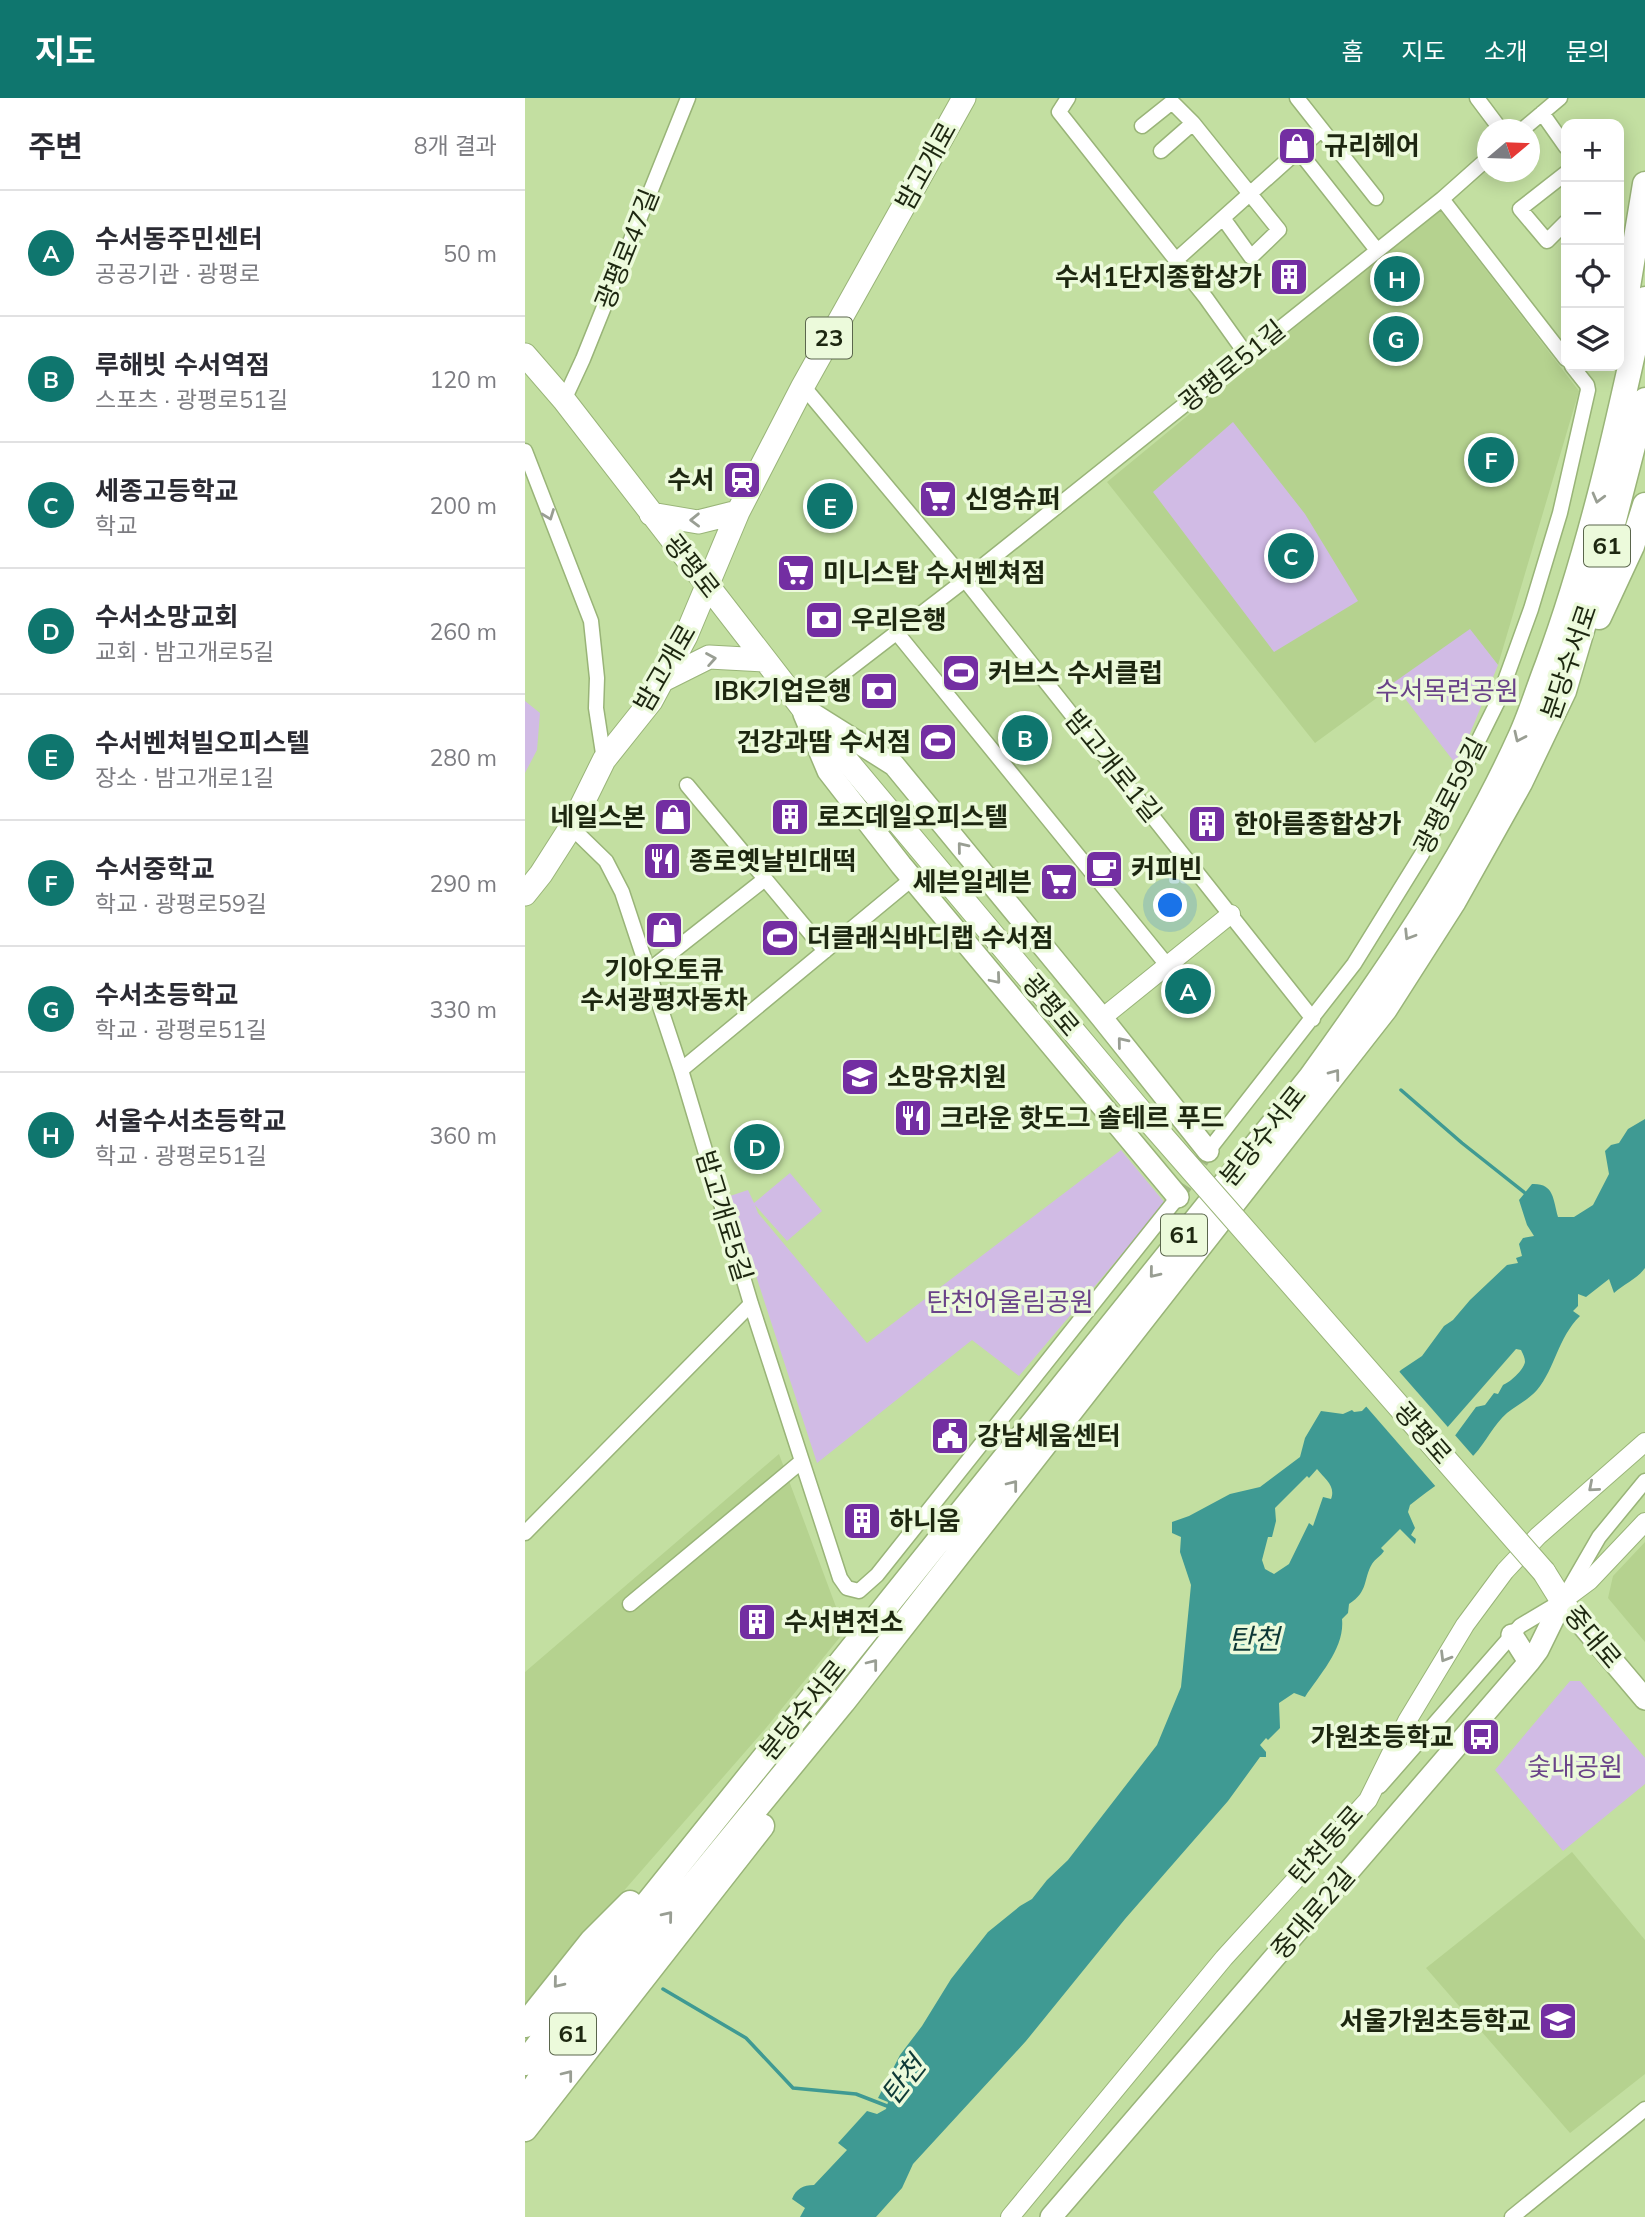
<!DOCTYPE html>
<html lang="ko">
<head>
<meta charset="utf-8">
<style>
	:root { --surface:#fff; --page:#f7f7f7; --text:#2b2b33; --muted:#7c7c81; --line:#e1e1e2; --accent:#0f766e }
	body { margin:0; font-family:Mulish,"Noto Sans KR",sans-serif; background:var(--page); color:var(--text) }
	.controls { position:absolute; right:21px; top:21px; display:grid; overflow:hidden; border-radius:14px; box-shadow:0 4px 18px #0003 }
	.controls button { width:63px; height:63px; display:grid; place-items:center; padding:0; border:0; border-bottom:2px solid var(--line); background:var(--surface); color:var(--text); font:35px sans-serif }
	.compass { position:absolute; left:952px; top:21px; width:63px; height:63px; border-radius:50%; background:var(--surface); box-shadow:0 4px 18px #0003; rotate:71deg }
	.you { position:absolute; left:646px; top:808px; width:24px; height:24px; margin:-18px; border:5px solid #fff; border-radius:50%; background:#1a73e8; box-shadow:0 0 0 10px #1a73e833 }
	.badge { display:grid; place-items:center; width:46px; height:46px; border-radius:50%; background:var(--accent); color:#fff; font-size:23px; font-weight:700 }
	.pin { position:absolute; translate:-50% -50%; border:4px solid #fff; box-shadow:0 2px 7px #0006 }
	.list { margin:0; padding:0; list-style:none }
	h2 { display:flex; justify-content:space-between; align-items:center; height:91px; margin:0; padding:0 28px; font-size:30px }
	h2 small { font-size:23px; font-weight:400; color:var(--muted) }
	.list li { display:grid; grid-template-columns:46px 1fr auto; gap:21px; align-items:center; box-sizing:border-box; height:126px; padding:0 28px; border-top:2px solid var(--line) }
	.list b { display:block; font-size:26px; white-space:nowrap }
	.list p { margin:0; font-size:23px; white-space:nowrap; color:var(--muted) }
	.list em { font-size:23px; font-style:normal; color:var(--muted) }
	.icon { flex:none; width:38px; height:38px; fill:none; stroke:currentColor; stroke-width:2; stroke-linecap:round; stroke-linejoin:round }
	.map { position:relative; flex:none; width:1120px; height:2119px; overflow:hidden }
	header { display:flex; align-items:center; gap:42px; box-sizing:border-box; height:98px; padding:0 35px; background:var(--accent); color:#fff }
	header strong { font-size:33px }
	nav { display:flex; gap:38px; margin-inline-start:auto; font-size:24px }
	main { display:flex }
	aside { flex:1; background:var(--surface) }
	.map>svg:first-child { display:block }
</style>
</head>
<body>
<header>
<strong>지도</strong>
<nav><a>홈</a><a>지도</a><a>소개</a><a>문의</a></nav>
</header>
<main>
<aside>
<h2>주변<small>8개 결과</small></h2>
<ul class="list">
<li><span class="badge">A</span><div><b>수서동주민센터</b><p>공공기관 · 광평로</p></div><em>50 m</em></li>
<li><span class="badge">B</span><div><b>루해빗 수서역점</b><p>스포츠 · 광평로51길</p></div><em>120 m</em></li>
<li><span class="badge">C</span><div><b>세종고등학교</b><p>학교</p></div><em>200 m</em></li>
<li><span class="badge">D</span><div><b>수서소망교회</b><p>교회 · 밤고개로5길</p></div><em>260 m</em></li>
<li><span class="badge">E</span><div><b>수서벤쳐빌오피스텔</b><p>장소 · 밤고개로1길</p></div><em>280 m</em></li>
<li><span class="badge">F</span><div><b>수서중학교</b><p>학교 · 광평로59길</p></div><em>290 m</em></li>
<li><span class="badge">G</span><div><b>수서초등학교</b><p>학교 · 광평로51길</p></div><em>330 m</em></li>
<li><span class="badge">H</span><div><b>서울수서초등학교</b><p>학교 · 광평로51길</p></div><em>360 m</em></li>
</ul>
</aside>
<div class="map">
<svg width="1120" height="2119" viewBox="0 0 1120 2119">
	<rect width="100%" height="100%" fill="#c3dfa1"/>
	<path fill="#b5d28f" d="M914,111L1054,293L973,567L945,532L790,645L582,384Z
		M254,1356L320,1533L241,1630L0,1906V1574Z
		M1120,1444V1544L1083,1500L1088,1478Z
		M1047,1754L1120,1842V1976L1045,2035L901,1870Z"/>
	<path fill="#d1bbe5" d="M708,324L780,416L833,503L749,554L628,394Z
		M945,531L973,567L944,638L930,665L868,585Z
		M0,603L15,615L12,652L0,675Z
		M596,1052L640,1105L494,1278L447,1242L292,1365L205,1098L223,1092L229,1105L265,1075L297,1113L262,1143L230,1107L233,1115L342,1245Z
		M1045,1583H1055L1120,1660V1686L1038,1753L970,1672Z"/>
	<path fill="#3f9a93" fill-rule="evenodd" d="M1120,1021V1170C1112,1181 1099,1186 1089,1195L1084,1181L1061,1199L1053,1196V1208L1048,1213L1055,1218C1032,1241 1031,1269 1012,1292C1003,1302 992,1307 982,1315C969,1326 961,1344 949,1357C930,1375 906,1390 885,1407L883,1414L890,1430L886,1437L891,1441L890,1446L875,1431L856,1450L859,1453C856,1458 850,1461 847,1466C838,1481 844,1493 824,1506L823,1515L817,1521C820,1550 795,1576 780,1599L769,1595L754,1605L755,1630L743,1642L741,1640L735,1647L741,1654V1659H735L703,1703L600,1821L501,1943L388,2066L377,2090L351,2119H275L280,2110L267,2101C271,2091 278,2087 289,2087L322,2052L313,2045L342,2013L352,2016L361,2011L363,2004L353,2000L375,1957L397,1928L426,1881L463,1834L495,1808L507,1801L522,1782L543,1762L632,1647L656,1589L666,1487L655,1454L656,1439L647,1435V1424L664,1418L705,1396L735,1389L775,1359L780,1340L796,1313L818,1316L827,1312L829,1314L837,1313L876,1272L897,1258L919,1228L928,1222L945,1202L982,1167L993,1165L991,1160L997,1158L994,1146L998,1140L1009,1138L1002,1127L994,1102L1007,1086C1029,1085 1028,1101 1033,1119H1049L1068,1107L1084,1076L1080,1053L1086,1047L1094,1045L1103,1031ZM991,1251L996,1252C998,1256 1000,1260 1000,1264C998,1273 985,1284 978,1287L973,1296L969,1295L960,1307L951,1309L929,1339L921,1331ZM792,1371C800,1381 811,1388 806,1401L798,1399L788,1428L784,1425L764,1466L749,1476L740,1471L737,1462L743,1439H747L751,1423L750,1410L782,1378L784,1380Z"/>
	<path fill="#c3dfa1" d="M872,1271L950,1360L912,1390L839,1306Z"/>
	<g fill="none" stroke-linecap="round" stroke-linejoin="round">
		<path stroke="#3f9a93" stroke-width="3.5" d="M876,992L937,1045L1000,1095
			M138,1891L221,1940L268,1990L331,1996L362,2008"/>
		<path stroke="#a2ba84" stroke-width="14" stroke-dasharray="14 7" stroke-linecap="butt" d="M653,1099L683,1053"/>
		<defs>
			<path id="minor" d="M543,0L534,14L681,200L721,256
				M772,0L851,100
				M952,0L976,32
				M1017,15L1041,49
				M617,28L647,4L668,25
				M997,32L1035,0
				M773,52L851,151
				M636,53L668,25L754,132L726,159L698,120
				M1041,75L995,111L1022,143L1041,124
				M917,101L962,61
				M651,162L796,32
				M278,288L440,482L788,921
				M39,302L58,261L163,0
				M0,353L66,523L72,580L71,610L79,662
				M372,535L642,867
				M276,608L440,482L917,101L1041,261
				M162,687L300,853
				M46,729L81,763L97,794L156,972L226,1206L315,1480L322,1490L334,1493L352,1477L653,1099
				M123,873L240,781
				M156,972L388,780
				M683,1053L829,866L897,756L972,605L1006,511L1035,415L1063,292L1062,287L1047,268
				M0,1435L226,1206
				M105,1506L277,1363
				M855,1688L995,1528L1037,1503L1074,1439L1120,1383
				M987,2119L1120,2011"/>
			<path id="tertiary" d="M577,920L706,816
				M1037,1503L1064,1483L1120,1424
				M485,2119L699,1860L843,1702L882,1623L940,1527L980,1473L1013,1438L1120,1344"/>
			<path id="secondary" d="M283,613L369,667L577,920L683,1053
				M279,616L303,673L376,767L653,1099
				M987,1537L1004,1564
				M526,2119L1004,1564L1013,1552L1037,1503L1120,1601"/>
			<path id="primary" d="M0,257L39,302L276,608L617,1015
				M126,416L173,424L213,414
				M136,583L184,559L240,562
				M0,796L16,776L46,729L79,662L126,603L161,538L213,414L278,288L439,0
				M1019,1474L1037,1503"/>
			<path id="trunk" d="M1094,243L1120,86
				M1074,519L1107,448L1120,407
				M0,1927L67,1843L105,1805
				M0,1965L81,1857L786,979C864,871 941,759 996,637C1006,615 1013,591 1022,568C1066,449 1093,325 1120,201
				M0,2003L25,1966L99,1871L318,1604L860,911L929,803L995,685L1039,593L1084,441L1120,302
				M0,2031L237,1728"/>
		</defs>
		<use href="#minor" stroke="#99b478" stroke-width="17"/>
		<use href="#tertiary" stroke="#99b478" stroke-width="20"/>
		<use href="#secondary" stroke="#99b478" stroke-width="24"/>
		<use href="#primary" stroke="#99b478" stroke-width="25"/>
		<use href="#trunk" stroke="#99b478" stroke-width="27"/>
		<use href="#minor" stroke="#fff" stroke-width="14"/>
		<use href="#tertiary" stroke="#fff" stroke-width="18"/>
		<use href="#secondary" stroke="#fff" stroke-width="21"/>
		<use href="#primary" stroke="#fff" stroke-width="23"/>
		<use href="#trunk" stroke="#fff" stroke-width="24"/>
		<defs>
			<path id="primary-bridge" d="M617,1015L1019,1474"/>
		</defs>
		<use href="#primary-bridge" stroke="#99b478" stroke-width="25" stroke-linecap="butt"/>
		<use href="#primary-bridge" stroke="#fff" stroke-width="23"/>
	</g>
	<defs><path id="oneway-chevron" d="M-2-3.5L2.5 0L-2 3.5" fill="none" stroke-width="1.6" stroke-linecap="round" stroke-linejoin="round" transform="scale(1.75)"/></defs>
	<g stroke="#999e93">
		<use href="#oneway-chevron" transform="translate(1073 400) rotate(105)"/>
		<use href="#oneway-chevron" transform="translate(24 417) rotate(69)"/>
		<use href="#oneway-chevron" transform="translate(170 422) rotate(179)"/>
		<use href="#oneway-chevron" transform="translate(186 561) rotate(-10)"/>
		<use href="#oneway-chevron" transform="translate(994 639) rotate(115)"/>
		<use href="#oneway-chevron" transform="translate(437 749) rotate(-129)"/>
		<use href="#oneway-chevron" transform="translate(884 837) rotate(122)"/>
		<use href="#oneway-chevron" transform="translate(471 881) rotate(50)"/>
		<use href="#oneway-chevron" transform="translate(597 944) rotate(-129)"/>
		<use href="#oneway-chevron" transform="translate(810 976) rotate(-53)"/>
		<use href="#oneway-chevron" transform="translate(629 1175) rotate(129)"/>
		<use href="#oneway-chevron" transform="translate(488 1387) rotate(-52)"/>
		<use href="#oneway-chevron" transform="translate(1068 1389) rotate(139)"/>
		<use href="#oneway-chevron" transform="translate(920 1559) rotate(121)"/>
		<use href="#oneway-chevron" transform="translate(348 1566) rotate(-52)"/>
		<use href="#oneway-chevron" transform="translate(143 1818) rotate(-51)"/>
		<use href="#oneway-chevron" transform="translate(33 1885) rotate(129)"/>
		<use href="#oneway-chevron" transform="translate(43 1977) rotate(-52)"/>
	</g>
	<defs>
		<symbol id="shop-square" viewBox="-11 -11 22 22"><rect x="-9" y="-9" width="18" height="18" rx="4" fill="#732ea2" stroke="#ecfadb"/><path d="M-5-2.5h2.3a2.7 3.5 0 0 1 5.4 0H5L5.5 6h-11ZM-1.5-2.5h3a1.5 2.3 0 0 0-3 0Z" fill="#fff"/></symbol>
		<symbol id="building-square" viewBox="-11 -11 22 22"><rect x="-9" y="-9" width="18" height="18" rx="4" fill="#732ea2" stroke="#ecfadb"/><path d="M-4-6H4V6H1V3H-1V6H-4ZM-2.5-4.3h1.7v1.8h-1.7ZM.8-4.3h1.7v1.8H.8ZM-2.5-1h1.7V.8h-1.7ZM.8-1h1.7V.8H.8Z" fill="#fff"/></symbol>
		<symbol id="station-square" viewBox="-11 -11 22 22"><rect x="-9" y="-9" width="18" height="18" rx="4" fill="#732ea2" stroke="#ecfadb"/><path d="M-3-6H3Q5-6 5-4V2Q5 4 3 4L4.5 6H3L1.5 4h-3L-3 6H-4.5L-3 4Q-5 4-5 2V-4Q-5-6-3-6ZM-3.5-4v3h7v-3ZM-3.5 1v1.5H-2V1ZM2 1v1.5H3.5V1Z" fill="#fff"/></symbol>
		<symbol id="supermarket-square" viewBox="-11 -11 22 22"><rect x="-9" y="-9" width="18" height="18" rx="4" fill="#732ea2" stroke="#ecfadb"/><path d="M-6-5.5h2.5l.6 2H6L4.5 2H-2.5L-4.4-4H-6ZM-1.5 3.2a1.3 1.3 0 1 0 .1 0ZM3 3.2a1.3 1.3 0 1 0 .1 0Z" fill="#fff"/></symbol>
		<symbol id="bank-square" viewBox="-11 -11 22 22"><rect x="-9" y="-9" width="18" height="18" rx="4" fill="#732ea2" stroke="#ecfadb"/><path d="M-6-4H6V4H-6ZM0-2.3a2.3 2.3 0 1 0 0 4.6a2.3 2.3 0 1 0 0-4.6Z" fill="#fff"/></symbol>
		<symbol id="stadium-square" viewBox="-11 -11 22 22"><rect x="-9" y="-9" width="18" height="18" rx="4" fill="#732ea2" stroke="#ecfadb"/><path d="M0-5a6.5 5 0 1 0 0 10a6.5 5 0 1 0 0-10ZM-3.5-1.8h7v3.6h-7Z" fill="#fff"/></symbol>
		<symbol id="restaurant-square" viewBox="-11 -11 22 22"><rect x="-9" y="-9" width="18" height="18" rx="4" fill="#732ea2" stroke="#ecfadb"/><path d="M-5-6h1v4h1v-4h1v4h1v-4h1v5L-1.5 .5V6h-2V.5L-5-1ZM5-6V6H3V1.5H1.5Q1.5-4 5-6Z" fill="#fff"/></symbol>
		<symbol id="cafe-square" viewBox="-11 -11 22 22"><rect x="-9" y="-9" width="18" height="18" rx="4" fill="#732ea2" stroke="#ecfadb"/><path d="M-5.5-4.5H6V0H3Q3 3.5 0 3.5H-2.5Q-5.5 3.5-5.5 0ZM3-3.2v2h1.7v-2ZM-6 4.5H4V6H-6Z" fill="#fff"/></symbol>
		<symbol id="school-square" viewBox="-11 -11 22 22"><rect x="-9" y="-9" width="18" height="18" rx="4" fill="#732ea2" stroke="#ecfadb"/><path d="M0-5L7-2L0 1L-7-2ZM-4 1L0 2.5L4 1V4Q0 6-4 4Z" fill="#fff"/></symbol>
		<symbol id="civic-square" viewBox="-11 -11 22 22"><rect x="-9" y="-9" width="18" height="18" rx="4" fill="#732ea2" stroke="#ecfadb"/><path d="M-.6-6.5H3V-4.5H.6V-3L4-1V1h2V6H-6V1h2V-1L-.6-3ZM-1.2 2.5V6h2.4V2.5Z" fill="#fff"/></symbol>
		<symbol id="bus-square" viewBox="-11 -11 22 22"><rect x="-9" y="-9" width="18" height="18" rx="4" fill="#732ea2" stroke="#ecfadb"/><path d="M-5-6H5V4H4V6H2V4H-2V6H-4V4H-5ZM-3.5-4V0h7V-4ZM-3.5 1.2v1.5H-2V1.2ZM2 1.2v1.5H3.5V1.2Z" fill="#fff"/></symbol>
	</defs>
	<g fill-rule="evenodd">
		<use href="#shop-square" x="750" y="26" width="44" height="44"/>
		<use href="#building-square" x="742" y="157" width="44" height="44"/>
		<use href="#station-square" x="195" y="360" width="44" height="44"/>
		<use href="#supermarket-square" x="391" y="379" width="44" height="44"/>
		<use href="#supermarket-square" x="249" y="453" width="44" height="44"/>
		<use href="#bank-square" x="277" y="500" width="44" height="44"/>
		<use href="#stadium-square" x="414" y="553" width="44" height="44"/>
		<use href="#bank-square" x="332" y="571" width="44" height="44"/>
		<use href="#stadium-square" x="391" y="622" width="44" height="44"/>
		<use href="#shop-square" x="126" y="697" width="44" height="44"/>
		<use href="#building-square" x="243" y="697" width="44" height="44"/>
		<use href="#building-square" x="660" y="704" width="44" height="44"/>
		<use href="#restaurant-square" x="115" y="741" width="44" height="44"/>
		<use href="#cafe-square" x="557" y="749" width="44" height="44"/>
		<use href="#supermarket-square" x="512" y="762" width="44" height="44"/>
		<use href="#shop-square" x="117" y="810" width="44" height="44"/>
		<use href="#stadium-square" x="233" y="818" width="44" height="44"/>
		<use href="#school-square" x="313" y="957" width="44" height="44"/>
		<use href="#restaurant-square" x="366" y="998" width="44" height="44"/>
		<use href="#civic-square" x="403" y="1316" width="44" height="44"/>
		<use href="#building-square" x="315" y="1401" width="44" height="44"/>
		<use href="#building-square" x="210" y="1502" width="44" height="44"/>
		<use href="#bus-square" x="934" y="1617" width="44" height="44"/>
		<use href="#school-square" x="1011" y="1901" width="44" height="44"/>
	</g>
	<g text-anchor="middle" stroke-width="7" stroke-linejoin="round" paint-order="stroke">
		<g fill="#ecfadb" stroke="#5b664d" stroke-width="2">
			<rect x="281" y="219.5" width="46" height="41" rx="5"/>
			<rect x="1059" y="427.5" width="46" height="41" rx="5"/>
			<rect x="636" y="1116.5" width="46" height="41" rx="5"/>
			<rect x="25" y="1915.5" width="46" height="41" rx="5"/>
		</g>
		<g font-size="24" font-weight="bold" fill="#1d2710">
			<text x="304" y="248">23</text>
			<text x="1082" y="456">61</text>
			<text x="659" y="1145">61</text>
			<text x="48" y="1944">61</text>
		</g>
		<g font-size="26" font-weight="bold" fill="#1d2710" stroke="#ecfadb" text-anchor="start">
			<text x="799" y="57">규리헤어</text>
			<text x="737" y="188" text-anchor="end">수서1단지종합상가</text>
			<text x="190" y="391" text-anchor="end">수서</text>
			<text x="440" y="410">신영슈퍼</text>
			<text x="298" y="484">미니스탑 수서벤쳐점</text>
			<text x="326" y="531">우리은행</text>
			<text x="463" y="584">커브스 수서클럽</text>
			<text x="327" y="602" text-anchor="end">IBK기업은행</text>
			<text x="386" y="653" text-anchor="end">건강과땀 수서점</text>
			<text x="121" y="728" text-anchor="end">네일스본</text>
			<text x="292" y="728">로즈데일오피스텔</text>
			<text x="709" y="735">한아름종합상가</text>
			<text x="164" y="772">종로옛날빈대떡</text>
			<text x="606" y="780">커피빈</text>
			<text x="507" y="793" text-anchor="end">세븐일레븐</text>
			<text x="282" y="849">더클래식바디랩 수서점</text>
			<text x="139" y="881" text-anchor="middle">기아오토큐<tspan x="139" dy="30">수서광평자동차</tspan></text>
			<text x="362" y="988">소망유치원</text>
			<text x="415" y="1029">크라운 핫도그 솔테르 푸드</text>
			<text x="452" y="1347">강남세움센터</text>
			<text x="364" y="1432">하니움</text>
			<text x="259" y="1533">수서변전소</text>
			<text x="929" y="1648" text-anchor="end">가원초등학교</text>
			<text x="1006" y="1932" text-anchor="end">서울가원초등학교</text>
		</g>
		<g font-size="26" fill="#1d2710" stroke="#ecfadb">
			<text transform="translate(401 68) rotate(-61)" y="9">밤고개로</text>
			<text transform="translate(102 151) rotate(-68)" y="9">광평로47길</text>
			<text transform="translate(707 268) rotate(-39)" y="9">광평로51길</text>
			<text transform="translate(167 468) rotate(52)" y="9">광평로</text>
			<text transform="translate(1044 564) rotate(-71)" y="9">분당수서로</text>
			<text transform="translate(140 570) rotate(-60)" y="9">밤고개로</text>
			<text transform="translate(588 668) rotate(51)" y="9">밤고개로1길</text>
			<text transform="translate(925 698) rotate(-63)" y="9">광평로59길</text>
			<text transform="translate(526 907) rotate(50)" y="9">광평로</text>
			<text transform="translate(738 1038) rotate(-51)" y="9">분당수서로</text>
			<text transform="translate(199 1118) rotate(73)" y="9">밤고개로5길</text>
			<text transform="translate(898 1335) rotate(49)" y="9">광평로</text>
			<text transform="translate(1068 1539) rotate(50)" y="9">중대로</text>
			<text transform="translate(278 1612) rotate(-51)" y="9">분당수서로</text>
			<text transform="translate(801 1747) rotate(-48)" y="9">탄천동로</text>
			<text transform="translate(788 1815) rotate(-49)" y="9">중대로2길</text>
		</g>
		<g font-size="26" fill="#6a4389" stroke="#ecfadb">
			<text x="922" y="602">수서목련공원</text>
			<text x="485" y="1213">탄천어울림공원</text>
			<text x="1050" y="1678">숯내공원</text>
		</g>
		<g font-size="28" font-style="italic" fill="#0e3936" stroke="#ecfadb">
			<text x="729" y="1551">탄천</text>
			<text transform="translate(378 1982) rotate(-52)" y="10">탄천</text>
		</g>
	</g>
</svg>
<div class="controls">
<button>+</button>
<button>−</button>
<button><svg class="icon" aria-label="locate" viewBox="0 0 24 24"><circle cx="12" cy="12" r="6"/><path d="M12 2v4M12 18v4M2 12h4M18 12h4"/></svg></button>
<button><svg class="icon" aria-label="layers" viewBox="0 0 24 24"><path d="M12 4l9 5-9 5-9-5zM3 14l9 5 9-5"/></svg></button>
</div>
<svg class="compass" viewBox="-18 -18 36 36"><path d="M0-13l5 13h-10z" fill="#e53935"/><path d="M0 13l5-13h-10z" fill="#7c7c81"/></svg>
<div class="you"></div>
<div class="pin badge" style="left:663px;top:893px">A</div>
<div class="pin badge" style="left:500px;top:640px">B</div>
<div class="pin badge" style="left:766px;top:458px">C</div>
<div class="pin badge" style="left:232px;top:1049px">D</div>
<div class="pin badge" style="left:305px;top:408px">E</div>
<div class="pin badge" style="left:966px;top:362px">F</div>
<div class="pin badge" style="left:871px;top:241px">G</div>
<div class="pin badge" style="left:872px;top:181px">H</div>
</div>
</main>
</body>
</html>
